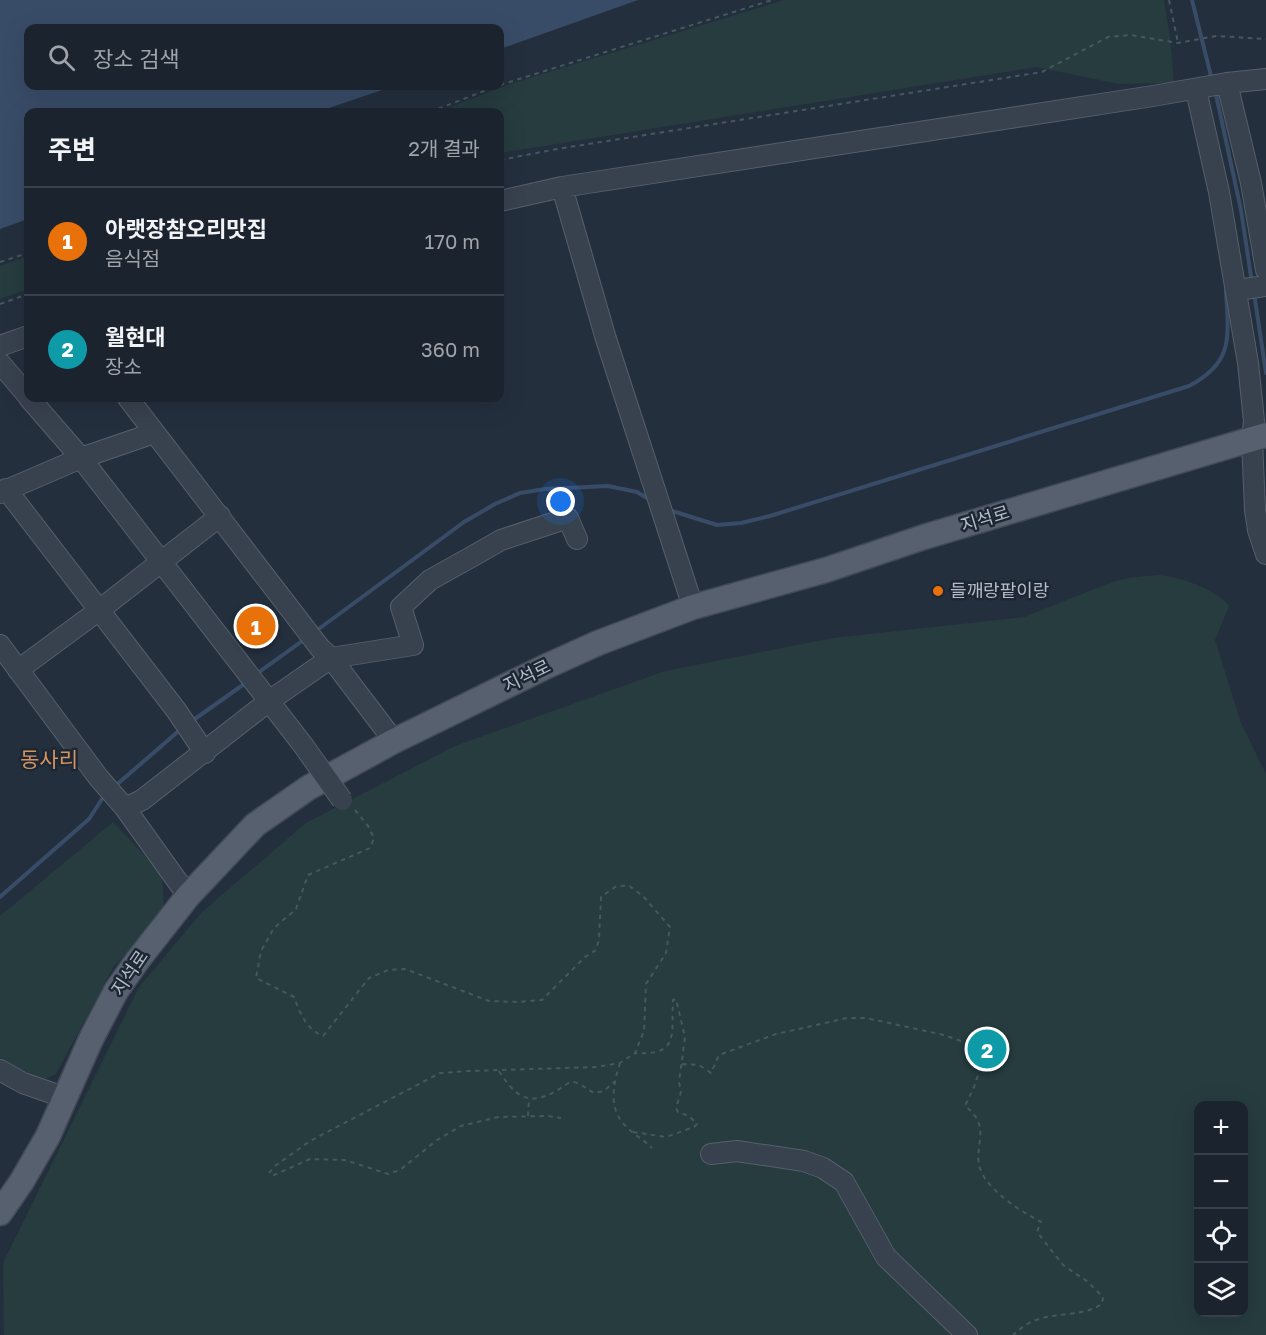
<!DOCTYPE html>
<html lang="ko">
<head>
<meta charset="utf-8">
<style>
	:root { --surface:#1b232e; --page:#282f3a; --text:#f1f3f6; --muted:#a0a4aa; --line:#39404a; --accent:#8ab4f8 }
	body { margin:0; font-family:"Golos Text","Noto Sans KR",sans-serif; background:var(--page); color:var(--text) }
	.controls { position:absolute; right:18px; bottom:18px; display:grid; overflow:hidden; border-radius:12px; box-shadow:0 6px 24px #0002 }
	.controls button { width:54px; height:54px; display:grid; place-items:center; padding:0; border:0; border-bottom:2px solid var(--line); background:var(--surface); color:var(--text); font:30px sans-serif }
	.you { position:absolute; left:561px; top:502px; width:21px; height:21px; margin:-15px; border:4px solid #fff; border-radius:50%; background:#1a73e8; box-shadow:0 0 0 9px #1a73e833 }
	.badge { display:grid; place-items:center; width:39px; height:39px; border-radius:50%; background:var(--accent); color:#fff; font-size:20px; font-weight:700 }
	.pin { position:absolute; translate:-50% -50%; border:3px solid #fff; box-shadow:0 2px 6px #0006 }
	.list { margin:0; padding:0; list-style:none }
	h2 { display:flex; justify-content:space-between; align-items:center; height:78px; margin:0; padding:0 24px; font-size:26px }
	h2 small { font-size:20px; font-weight:400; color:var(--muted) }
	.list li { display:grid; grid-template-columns:39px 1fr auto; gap:18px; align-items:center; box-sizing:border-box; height:108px; padding:0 24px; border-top:2px solid var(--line) }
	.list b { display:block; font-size:22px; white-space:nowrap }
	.list p { margin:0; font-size:20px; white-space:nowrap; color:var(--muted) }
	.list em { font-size:20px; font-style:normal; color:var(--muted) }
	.icon { flex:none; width:33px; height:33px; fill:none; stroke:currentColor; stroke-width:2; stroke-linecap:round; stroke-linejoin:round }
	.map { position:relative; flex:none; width:1266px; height:1335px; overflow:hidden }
	.search { position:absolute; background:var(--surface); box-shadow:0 6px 24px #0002; left:24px; top:24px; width:480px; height:66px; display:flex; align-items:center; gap:15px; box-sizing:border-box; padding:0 21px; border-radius:12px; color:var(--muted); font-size:22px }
	.panel { position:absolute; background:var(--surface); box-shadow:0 6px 24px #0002; left:24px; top:108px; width:480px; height:294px; border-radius:12px }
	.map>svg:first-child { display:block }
</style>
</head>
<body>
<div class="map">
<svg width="1266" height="1335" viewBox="0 0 1266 1335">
	<rect width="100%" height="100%" fill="#242f3e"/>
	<path fill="#263c3f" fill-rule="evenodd" d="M784,0H1164L1170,37L1174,83L1119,84L1036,67L500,153V112H438L510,84Z
		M28,256V289L0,299V266Z
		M1158,575C1178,576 1216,589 1229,606L1215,640L1241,723L1266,774V1335H4L3,1263L139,987L202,912L306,823L455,746L665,671L833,638L1024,617L1107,584L1127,578ZM1198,1106H1244V1312H1198Z
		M113,822L162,874L164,910L152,927L114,966L56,1074L45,1079L38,1078L0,1058V916Z"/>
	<path fill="#394c67" d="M0,0H638L500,49V28H28V86H394L317,112H28V219L0,229Z"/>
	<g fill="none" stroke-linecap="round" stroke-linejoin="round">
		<path stroke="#394c67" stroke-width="4" d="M1192,0L1212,80
			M1215,90L1241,210L1252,283
			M1254,293L1266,373
			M669,510L717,525L741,523L770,516L1189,386C1235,362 1228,336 1226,290
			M316,631L464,522L495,504L520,493L545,489L608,486L637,492L652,501
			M255,675L305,639
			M192,721L247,682
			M114,787L181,729
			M0,897L89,819L106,793"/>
		<defs>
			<path id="minor" d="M1227,83L1251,183L1266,270
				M1200,88L1198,99L1219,192L1248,363L1254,421L1252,440L1255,510L1258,530L1266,554
				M562,187L606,339L693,607
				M500,201L562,187L1153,96L1227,83L1266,79
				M1237,290L1266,286
				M0,346L28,336
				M0,363L28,396
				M29,398L81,458L303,745
				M128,398L320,648L331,658L394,741
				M6,489L176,710L205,753
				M0,493L81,458L154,433
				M0,645L98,777L125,808L188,896
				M18,670L98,611L220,516
				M125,808L142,800L269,701L331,658L413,645L401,607L430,580L473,556L501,540L568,518L577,539
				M0,1070L23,1083L66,1098
				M711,1154L737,1151L804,1161L823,1168L844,1182L886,1257L967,1335"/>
			<path id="major" d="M0,1213L22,1181L48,1136L91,1039L116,991L137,961L188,896L255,825L308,788L394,741L547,666L598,643L693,607L826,570L924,537L1266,435"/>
		</defs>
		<use href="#minor" stroke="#565f6c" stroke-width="22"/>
		<use href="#major" stroke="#414a57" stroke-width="27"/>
		<path stroke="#44595c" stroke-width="2" stroke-dasharray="4.5 4.5" stroke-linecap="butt" d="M1169,0L1178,43
			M500,85L772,0
			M430,112L497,86
			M500,160L557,149L1042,72L1108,37L1131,35L1178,43L1216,36L1266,39
			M0,262L28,253
			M0,304L28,294
			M355,810L368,826L374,838L370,848L308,875L296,909L274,928L261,951L256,978L294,997C300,1013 306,1029 323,1036L369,978L388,970L405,969L489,1001L517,1002L542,1000L585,957L596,950L599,939L601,897L615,887L628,885L643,896L670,927L666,953L646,984L644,1031L635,1053L620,1063L597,1067L469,1071L440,1073L310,1141L275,1166L269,1173L274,1175L310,1159L345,1160L388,1174L400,1170L437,1140L461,1126L498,1117L548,1116L561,1118
			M620,1063C614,1082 608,1106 623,1123C631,1133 643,1139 652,1148
			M682,1064L699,1065L711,1073L719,1055L776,1034L847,1018H866L944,1035L978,1047L984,1057L974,1087L965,1106C994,1128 971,1148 981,1171C990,1192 1022,1212 1041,1222L1037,1232L1063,1265L1088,1282L1103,1297L1102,1304C1081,1318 1052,1311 1029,1323C1023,1326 1018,1331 1013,1335
			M499,1071C515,1096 528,1107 556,1091C561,1089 567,1082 573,1082C579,1082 588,1090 594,1093L604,1091L614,1082
			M528,1116L529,1099
			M633,1132L666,1137L694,1127L697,1124L689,1116L678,1112L676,1108L681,1092L679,1082L685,1037L676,999L673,1000C671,1034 680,1056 635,1053"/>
		<use href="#minor" stroke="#38414e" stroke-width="20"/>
		<use href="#major" stroke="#56606e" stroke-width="24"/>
		<defs>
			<path id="minor-bridge" d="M303,745L342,800"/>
		</defs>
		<use href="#minor-bridge" stroke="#565f6c" stroke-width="22" stroke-linecap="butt"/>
		<use href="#minor-bridge" stroke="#38414e" stroke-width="20"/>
	</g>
	<circle fill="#e8710a" stroke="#1d2633" stroke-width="2" cx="938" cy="591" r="6"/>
	<g text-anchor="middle" stroke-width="5" stroke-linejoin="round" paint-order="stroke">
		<g font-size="18" fill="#b4bcc9" stroke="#1d2633">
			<text transform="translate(985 519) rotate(-17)" y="6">지석로</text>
			<text transform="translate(527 676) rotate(-26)" y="6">지석로</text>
			<text transform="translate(130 973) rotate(-56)" y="6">지석로</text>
		</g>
		<g font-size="18" fill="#b4bcc9" stroke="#1d2633" text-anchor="start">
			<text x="950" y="597">들깨랑팥이랑</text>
		</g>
		<g font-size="21" fill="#d59563" stroke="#1d2633">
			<text x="49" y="767">동사리</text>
		</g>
	</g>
</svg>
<div class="controls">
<button>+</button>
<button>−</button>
<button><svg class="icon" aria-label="locate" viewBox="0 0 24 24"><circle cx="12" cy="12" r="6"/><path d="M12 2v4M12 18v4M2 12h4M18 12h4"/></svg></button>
<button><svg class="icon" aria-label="layers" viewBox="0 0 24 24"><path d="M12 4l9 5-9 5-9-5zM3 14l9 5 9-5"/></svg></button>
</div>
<div class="you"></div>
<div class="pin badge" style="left:256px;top:626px;background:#e8710a">1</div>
<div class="pin badge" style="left:987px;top:1049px;background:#0f9aa8">2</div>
<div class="search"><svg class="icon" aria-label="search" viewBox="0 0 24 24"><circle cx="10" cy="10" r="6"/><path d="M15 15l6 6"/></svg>장소 검색</div>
<section class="panel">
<h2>주변<small>2개 결과</small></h2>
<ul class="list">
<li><span class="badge" style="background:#e8710a">1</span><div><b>아랫장참오리맛집</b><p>음식점</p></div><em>170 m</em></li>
<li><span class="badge" style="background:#0f9aa8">2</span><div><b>월현대</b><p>장소</p></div><em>360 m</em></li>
</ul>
</section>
</div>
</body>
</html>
